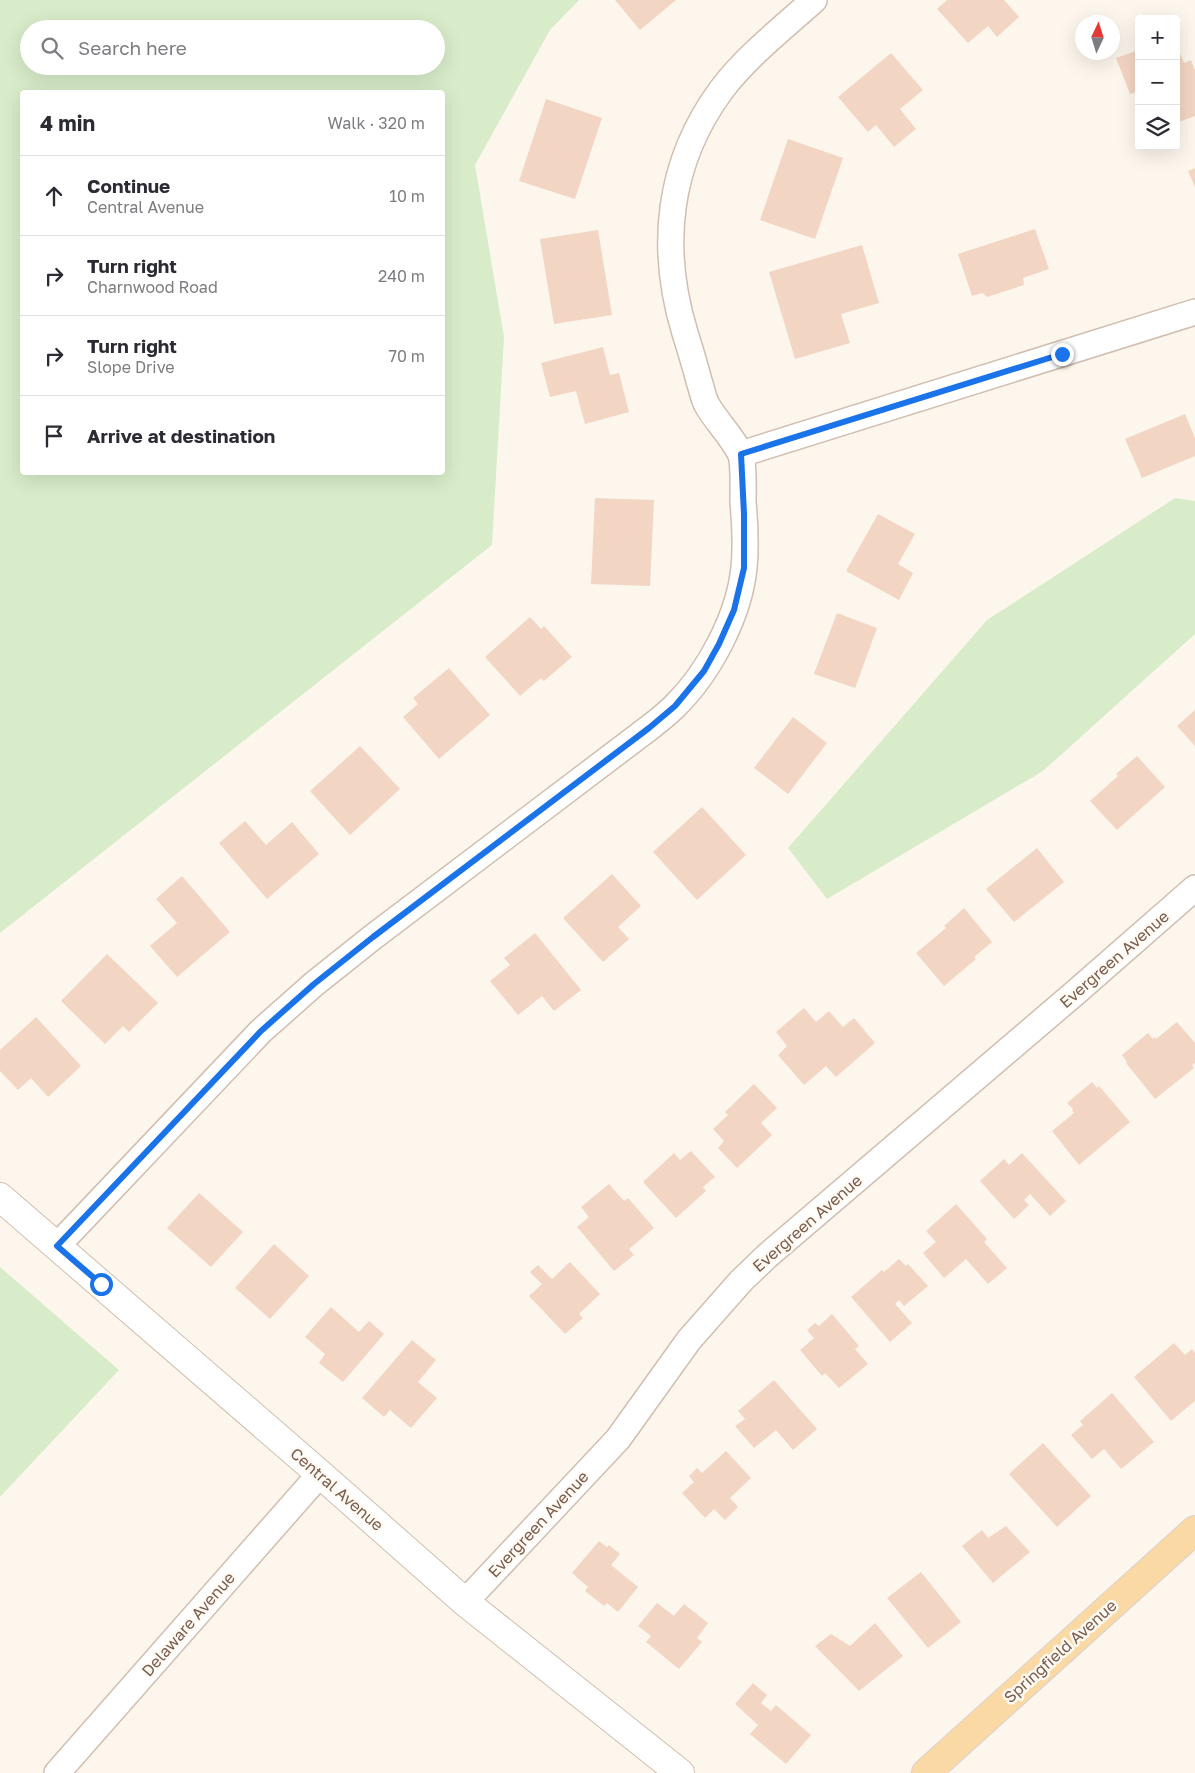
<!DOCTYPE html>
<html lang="en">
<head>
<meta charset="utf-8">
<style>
	:root { --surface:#fff; --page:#f7f7f7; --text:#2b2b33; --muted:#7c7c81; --line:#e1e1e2 }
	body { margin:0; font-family:"Golos Text",sans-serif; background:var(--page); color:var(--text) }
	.controls { position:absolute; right:15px; top:15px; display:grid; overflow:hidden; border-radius:5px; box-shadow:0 5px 20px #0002 }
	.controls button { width:45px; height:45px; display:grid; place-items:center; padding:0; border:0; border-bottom:1px solid var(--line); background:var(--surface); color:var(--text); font:25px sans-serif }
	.compass { position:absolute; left:1075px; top:15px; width:45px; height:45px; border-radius:50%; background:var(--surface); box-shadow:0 5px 20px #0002; rotate:4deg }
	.stop { position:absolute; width:15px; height:15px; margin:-11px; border:4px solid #1a73e8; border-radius:50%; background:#fff }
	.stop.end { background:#1a73e8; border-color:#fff; box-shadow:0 1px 5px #0008 }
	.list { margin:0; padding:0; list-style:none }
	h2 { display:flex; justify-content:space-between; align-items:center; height:65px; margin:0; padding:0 20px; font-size:21px }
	h2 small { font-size:16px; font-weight:400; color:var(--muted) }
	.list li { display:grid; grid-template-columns:32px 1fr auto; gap:15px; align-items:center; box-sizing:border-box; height:80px; padding:0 20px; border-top:1px solid var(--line) }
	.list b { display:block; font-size:19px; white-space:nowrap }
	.list p { margin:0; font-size:16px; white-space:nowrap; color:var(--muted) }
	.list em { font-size:16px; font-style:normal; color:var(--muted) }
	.icon { flex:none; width:28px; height:28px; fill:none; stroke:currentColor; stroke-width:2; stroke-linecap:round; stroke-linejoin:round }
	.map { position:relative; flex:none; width:1195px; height:1773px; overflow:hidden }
	.search { position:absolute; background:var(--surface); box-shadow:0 5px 20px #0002; left:20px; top:20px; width:425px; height:55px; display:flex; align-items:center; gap:12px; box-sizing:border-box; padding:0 18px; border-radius:28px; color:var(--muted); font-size:19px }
	.panel { position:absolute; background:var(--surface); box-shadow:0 5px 20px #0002; left:20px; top:90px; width:425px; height:385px; border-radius:5px }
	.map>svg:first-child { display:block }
</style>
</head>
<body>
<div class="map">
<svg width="1195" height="1773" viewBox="0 0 1195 1773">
	<rect width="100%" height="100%" fill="#fdf6ec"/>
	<path fill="#d8ecc9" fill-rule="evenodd" d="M0,0H579L550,30L475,165L504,337L492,545L0,933ZM29,29H436V66H29ZM22,92H442V472H22Z
		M1175,498L1195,501V634L1043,771L827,899L788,848L987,620Z
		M0,1267L119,1370L0,1497Z"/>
	<path fill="#f3d5c3" d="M615,0H676L640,30Z
		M947,0H1004L1019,17L997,37L988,26L968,43L937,9Z
		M1176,43L1184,63L1191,60L1195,70V116L1176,123Z
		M1139,50V91L1130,94L1116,58Z
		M891,53L923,90L900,109L916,129L894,147L876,125L868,132L838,97Z
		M546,99L602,118L575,199L519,181Z
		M788,139L843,158L815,239L760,220Z
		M1195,168V187L1188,171Z
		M1035,229L1049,269L1023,278L1024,285L987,297L983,293L972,296L958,254Z
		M598,230L612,315L554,324L540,239Z
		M862,245L879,303L841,314L850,343L795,359L769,272Z
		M603,347L610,375L619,373L629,412L585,424L576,391L550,397L541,363Z
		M1185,414L1195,438V456L1142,478L1125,439Z
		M595,498L654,500L650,586L591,584Z
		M878,514L915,534L898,564L913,573L899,600L846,571Z
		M837,613L877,628L855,688L814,674Z
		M530,617L541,629L544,626L572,657L544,681L541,678L520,696L485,657Z
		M449,668L490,715L439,759L403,717L418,704L413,698Z
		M1195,710V746L1177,726Z
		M793,717L827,743L788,794L754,768Z
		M360,746L400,789L350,835L310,791Z
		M1137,756L1165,787L1117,830L1090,801L1118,776L1116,774Z
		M702,807L746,855L697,900L653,852Z
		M245,821L266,845L292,822L319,854L267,899L219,843Z
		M1037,848L1064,882L1014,922L986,889Z
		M612,874L641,906L618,927L629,939L603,962L563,918Z
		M182,876L230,932L177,977L150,946L177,923L156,899Z
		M964,908L992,942L974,957L976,959L944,986L916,953L946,928L944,926Z
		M535,933L581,990L554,1011L542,996L518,1015L490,981L510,965L504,958Z
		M107,954L158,1003L129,1032L123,1026L105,1044L61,1001Z
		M804,1008L816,1022L829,1011L843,1027L854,1018L875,1043L836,1077L826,1066L804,1085L778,1055L787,1046L776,1032Z
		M36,1017L81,1066L48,1097L31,1078L18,1090L0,1071V1050Z
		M1177,1022L1195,1043V1063L1192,1065L1194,1068L1155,1099L1126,1063L1127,1062L1122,1055L1148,1033L1153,1039L1154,1037L1156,1039Z
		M1092,1082L1097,1088L1099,1086L1130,1122L1079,1165L1052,1131L1074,1113L1072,1111L1073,1109L1067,1103Z
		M754,1084L777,1108L761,1123L772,1135L737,1168L718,1148L724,1141L713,1129L728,1115L725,1112Z
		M691,1151L715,1177L703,1187L706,1191L676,1218L643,1182L674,1153L680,1160Z
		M1022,1153L1066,1201L1050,1216L1030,1194L1024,1200L1029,1205L1014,1219L980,1181L1004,1159L1009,1165Z
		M609,1184L624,1201L628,1198L654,1228L629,1249L634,1255L614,1271L577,1227L589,1217L581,1207Z
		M199,1193L243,1232L211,1267L167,1228Z
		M956,1204L987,1239L984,1242L1007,1268L988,1284L966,1259L944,1278L923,1253L936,1242L926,1231Z
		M274,1244L309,1276L270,1319L235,1288Z
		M899,1259L906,1266L908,1264L928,1286L904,1306L899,1300L895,1304L912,1323L890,1342L851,1297L882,1270L884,1272Z
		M570,1262L600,1294L579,1314L583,1318L565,1334L529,1296L542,1284L530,1272L538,1265L552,1279Z
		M331,1307L359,1332L369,1321L384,1334L343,1382L319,1363L325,1354L305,1337Z
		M832,1314L859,1346L855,1349L868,1364L839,1388L825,1373L822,1376L800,1350L814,1338L807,1330L815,1323L819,1326Z
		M412,1340L436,1360L418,1382L437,1398L411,1428L390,1410L384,1417L362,1398Z
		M1174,1343L1185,1355L1192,1349L1195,1353V1401L1171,1421L1134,1377Z
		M774,1380L817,1429L793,1450L776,1430L754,1448L735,1426L745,1419L738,1411Z
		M1112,1393L1154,1442L1121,1469L1104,1449L1092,1459L1071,1435L1083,1425L1080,1421Z
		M1043,1443L1091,1496L1057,1527L1009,1474Z
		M726,1451L751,1478L730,1498L738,1507L725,1520L714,1509L705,1518L682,1493L694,1482L689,1476L697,1468L702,1473Z
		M1006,1526L1030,1552L993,1583L962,1546L982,1530L988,1538Z
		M599,1541L607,1547L609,1545L620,1554L611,1565L638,1587L618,1612L607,1603L604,1606L585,1591L588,1587L572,1573Z
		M921,1572L961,1622L928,1648L887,1598Z
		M657,1603L674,1616L684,1604L708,1623L697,1638L702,1642L679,1669L646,1642L651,1636L638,1626Z
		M875,1623L903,1656L859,1691L815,1646L831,1634L850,1646Z
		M753,1683L767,1695L761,1703L771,1711L776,1705L811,1735L786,1764L750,1734L758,1725L735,1704Z"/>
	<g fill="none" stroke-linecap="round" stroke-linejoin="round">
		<defs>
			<path id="minor" d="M741,454L1195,312
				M57,1246L261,1031L314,984L373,937L649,728C658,721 667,714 674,707C709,673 739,616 744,568C746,547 745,523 743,502C743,491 744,461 740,453C731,435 716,421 707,405C703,398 702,389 699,381C695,365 690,349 685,333C659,248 667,163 722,89C747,56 783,28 814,0
				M465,1602L618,1439L689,1340L741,1281L767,1256L1075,993L1195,888
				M57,1773L320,1474"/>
			<path id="tertiary" d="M0,1197L320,1474L465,1602L680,1773"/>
			<path id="primary" d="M926,1773L1195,1530"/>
		</defs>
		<use href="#minor" stroke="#d1beb0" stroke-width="28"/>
		<use href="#tertiary" stroke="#d1beb0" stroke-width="30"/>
		<use href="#primary" stroke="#dad1cd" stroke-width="30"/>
		<use href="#minor" stroke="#fff" stroke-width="25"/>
		<use href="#tertiary" stroke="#fff" stroke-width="28"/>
		<use href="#primary" stroke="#fbd9a5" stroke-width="28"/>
	</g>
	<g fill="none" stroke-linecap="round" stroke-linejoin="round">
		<path stroke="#1a73e8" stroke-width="6" d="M101,1284L57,1246L261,1031L314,984L373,937L649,728L675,706L704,671L719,644L734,610L744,568V514L741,454L1062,354"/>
	</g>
	<g text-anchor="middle" stroke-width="5" stroke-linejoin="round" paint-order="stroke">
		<g font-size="16" fill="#7a5c4d" stroke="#fffaf3">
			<text transform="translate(1114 959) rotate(-41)" y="6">Evergreen Avenue</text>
			<text transform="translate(807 1223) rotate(-41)" y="6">Evergreen Avenue</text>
			<text transform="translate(337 1489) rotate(41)" y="6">Central Avenue</text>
			<text transform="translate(538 1524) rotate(-47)" y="6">Evergreen Avenue</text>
			<text transform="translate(188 1624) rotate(-49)" y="6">Delaware Avenue</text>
			<text transform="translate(1060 1651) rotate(-42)" y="6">Springfield Avenue</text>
		</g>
	</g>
</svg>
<div class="controls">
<button>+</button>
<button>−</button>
<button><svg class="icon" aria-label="layers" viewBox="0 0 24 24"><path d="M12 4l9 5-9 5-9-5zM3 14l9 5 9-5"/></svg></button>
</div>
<svg class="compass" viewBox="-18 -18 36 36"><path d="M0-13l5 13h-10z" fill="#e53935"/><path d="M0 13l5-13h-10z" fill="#7c7c81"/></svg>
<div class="stop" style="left:101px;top:1284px"></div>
<div class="stop end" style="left:1062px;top:354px"></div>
<div class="search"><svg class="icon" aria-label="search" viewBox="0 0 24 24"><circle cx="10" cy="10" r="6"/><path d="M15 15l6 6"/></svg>Search here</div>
<section class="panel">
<h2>4 min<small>Walk · 320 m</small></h2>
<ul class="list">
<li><svg class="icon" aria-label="ahead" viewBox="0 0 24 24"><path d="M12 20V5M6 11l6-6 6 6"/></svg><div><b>Continue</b><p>Central Avenue</p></div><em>10 m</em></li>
<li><svg class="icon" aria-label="right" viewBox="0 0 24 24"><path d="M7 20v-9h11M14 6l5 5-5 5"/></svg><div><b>Turn right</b><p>Charnwood Road</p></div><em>240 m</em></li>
<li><svg class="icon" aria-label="right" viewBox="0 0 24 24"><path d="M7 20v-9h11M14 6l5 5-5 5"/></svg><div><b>Turn right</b><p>Slope Drive</p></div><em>70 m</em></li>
<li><svg class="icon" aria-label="arrive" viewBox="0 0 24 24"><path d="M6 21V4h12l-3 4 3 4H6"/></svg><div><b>Arrive at destination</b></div></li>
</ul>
</section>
</div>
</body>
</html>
